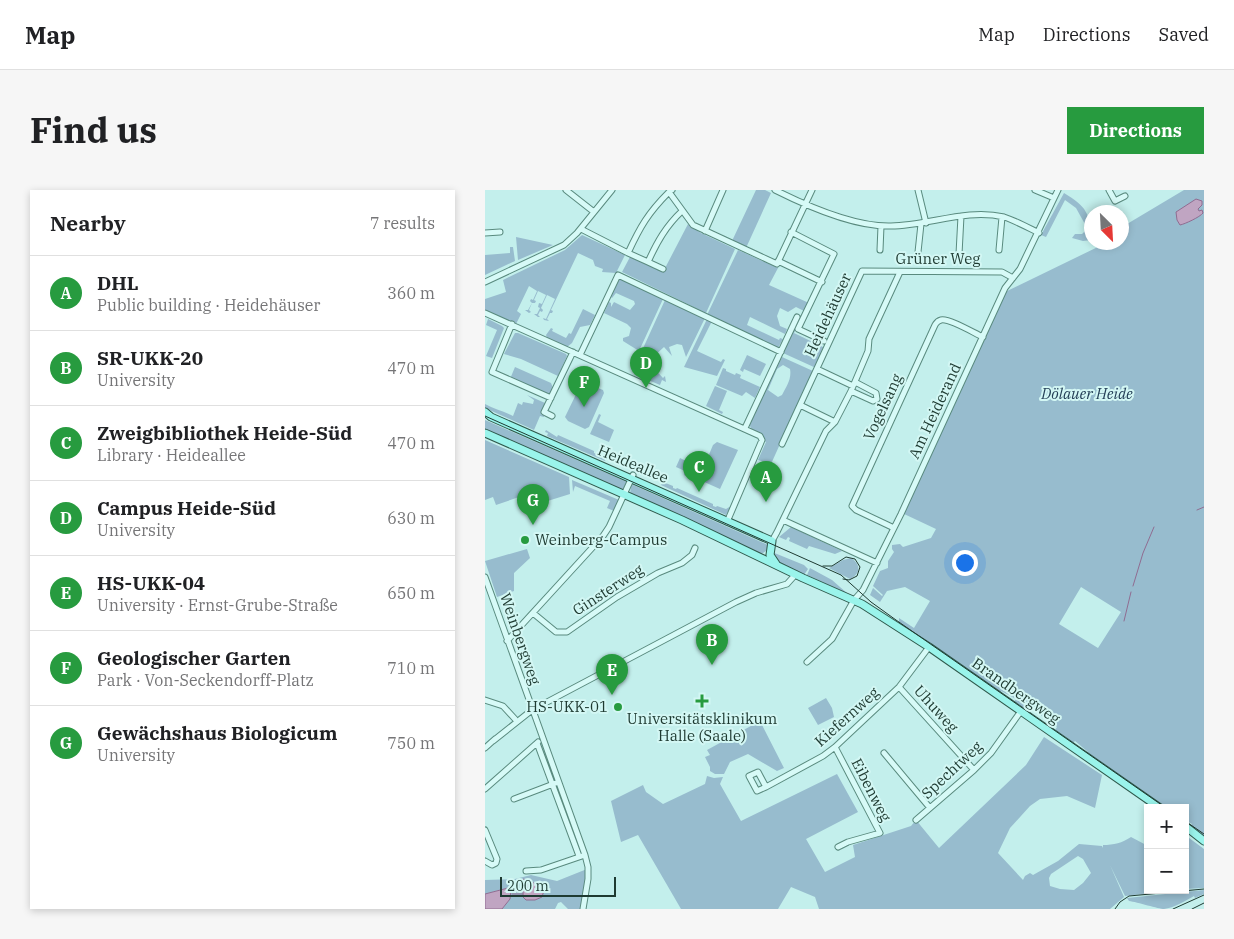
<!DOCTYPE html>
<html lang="en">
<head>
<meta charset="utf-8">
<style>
	:root { --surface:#fff; --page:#f6f6f6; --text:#202124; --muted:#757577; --line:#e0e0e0; --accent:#279b3f }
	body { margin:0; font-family:"IBM Plex Serif",serif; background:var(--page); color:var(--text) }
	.controls { position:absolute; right:15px; bottom:15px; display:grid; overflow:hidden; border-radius:0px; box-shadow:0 2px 8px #0003 }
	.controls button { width:45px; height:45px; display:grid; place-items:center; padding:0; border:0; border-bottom:1px solid var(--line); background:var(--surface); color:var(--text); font:25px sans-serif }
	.compass { position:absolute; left:599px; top:15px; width:45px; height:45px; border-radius:50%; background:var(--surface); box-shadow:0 2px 8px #0003; rotate:156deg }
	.scale { position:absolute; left:15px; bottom:12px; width:116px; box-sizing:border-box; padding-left:5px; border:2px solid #1e3a31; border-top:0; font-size:14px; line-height:18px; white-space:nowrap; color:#1e3a31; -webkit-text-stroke:4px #d3f7f4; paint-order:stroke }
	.you { position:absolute; left:479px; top:372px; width:18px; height:18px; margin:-12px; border:4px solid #fff; border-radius:50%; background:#1a73e8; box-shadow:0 0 0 8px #1a73e833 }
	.badge { display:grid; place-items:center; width:32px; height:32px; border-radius:50%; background:var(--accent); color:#fff; font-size:16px; font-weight:700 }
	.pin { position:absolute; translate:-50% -41px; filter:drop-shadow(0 1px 2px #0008) }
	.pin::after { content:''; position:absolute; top:26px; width:18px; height:15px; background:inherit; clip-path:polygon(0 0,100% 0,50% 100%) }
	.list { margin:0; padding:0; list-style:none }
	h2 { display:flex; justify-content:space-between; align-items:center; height:65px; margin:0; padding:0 20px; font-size:21px }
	h2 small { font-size:16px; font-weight:400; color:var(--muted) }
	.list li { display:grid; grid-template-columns:32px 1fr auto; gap:15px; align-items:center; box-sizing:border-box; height:75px; padding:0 20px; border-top:1px solid var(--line) }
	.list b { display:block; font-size:19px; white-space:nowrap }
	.list p { margin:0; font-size:16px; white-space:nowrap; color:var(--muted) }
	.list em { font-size:16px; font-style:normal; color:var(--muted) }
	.map { position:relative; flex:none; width:719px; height:719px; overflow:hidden; border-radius:0px }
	header { display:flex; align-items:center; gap:30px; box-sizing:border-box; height:70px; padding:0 25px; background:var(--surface); border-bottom:1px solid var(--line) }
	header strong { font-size:24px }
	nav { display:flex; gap:28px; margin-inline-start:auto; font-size:18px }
	.intro { display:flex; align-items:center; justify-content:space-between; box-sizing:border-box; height:120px; padding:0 30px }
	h1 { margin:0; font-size:35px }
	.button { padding:12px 22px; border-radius:0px; background:var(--accent); color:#fff; font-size:18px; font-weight:700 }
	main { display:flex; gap:30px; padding:0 30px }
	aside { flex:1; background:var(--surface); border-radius:0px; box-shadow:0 2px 8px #0003 }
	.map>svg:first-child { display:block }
</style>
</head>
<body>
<header>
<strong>Map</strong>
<nav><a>Map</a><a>Directions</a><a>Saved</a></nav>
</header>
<div class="intro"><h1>Find us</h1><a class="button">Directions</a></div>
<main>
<aside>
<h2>Nearby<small>7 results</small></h2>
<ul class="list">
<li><span class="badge">A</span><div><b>DHL</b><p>Public building · Heidehäuser</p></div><em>360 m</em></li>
<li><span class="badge">B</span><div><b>SR-UKK-20</b><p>University</p></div><em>470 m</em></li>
<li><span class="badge">C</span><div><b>Zweigbibliothek Heide-Süd</b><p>Library · Heideallee</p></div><em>470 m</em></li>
<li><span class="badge">D</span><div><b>Campus Heide-Süd</b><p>University</p></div><em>630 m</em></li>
<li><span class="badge">E</span><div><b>HS-UKK-04</b><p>University · Ernst-Grube-Straße</p></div><em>650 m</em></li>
<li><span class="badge">F</span><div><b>Geologischer Garten</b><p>Park · Von-Seckendorff-Platz</p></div><em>710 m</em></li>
<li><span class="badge">G</span><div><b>Gewächshaus Biologicum</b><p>University</p></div><em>750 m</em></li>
</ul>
</aside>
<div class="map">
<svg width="719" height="719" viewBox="0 0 719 719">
	<rect width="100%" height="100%" fill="#c3efec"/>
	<path fill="#97bcce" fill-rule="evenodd" d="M271,0H280L286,3L261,58L247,51Z
		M699,0H719V648L705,636L707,634L700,630V618H678L602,564L603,562L590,551L587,554L569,542L572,537L545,517L541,515L538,520L528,513L531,509L516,501L515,503L414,434V428L429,438L445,411L420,397L402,401L395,412L385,405L388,398L397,406L398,405L388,396L395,381L403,378V371L409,362L407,359V355L415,354L418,357L446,348L451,339L417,323L520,102L621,53L636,52L637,37ZM596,397L636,422L613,458L574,434Z
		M579,3C601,16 606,24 606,50L598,51L587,48L590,44H597L600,41L601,36L591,18L580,10L561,47L556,45Z
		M203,34L216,43L250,59L221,123L137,82L145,67L178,82Z
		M97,45L140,65L131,83L117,82L118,79L110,76L108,70L93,63L66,120L68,121L67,123H65L62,129L64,131L59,130L58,128L61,129L70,109L62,105L56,118L58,120L57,122L55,121L53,125L55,127H53L49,124H52L55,118L53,117L54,113L57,114L61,105L53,101L49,110L51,111L50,113H47L44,120L46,122L44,123L40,120H43L47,113L45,111L46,109L48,110L52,101L44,96L32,121L36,124L31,134L0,120V109L21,102L18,90L80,60Z
		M31,47L68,55L33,70Z
		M25,57H28L30,71L0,85V65L25,63Z
		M253,60L293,78L284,95L324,113L319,121L311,117L303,122L295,118L292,126L295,136L302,139L300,144L265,127L262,135L294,150L295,148L298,149L293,158L222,125Z
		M135,88L178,109L154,161L138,151V148L144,146L146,138L142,134L119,123L124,112L126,113V117L129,112L145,120L150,114L149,111L131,103L127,108L126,107Z
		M180,110L220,128L201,167L197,155L192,154L184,157L187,166L179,157L166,169L165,163L155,165Z
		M98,119L110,125L105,135L95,137L87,153L82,157L62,148L61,145L66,138L68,139L67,141L81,148L84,143L86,144Z
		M319,124L309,143L340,158L331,178L298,163L306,144Z
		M3,129L17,136L19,138L7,168L1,166L12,140L1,135Z
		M222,129L227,131L212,161L236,172L238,169L240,170L232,186L199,177Z
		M30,143H33L81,164L82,166L73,186L36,169L19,164Z
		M262,165L281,174L275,186L259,179L258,182L255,180Z
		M297,167L328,181L286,274L273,270L281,252L279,251L277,245L267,240L264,234ZM298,175L305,179C307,189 301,197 297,205L293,207L283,200L292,179Z
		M165,174L178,188L180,186L181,192L177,190L175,195L149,184L151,179L170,187L151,178Z
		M30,177L66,193L68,198L65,203L61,204L25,189Z
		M238,178L241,179V181L250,185L251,183L256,185L255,188L275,197L270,208L261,202L257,206L231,195Z
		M97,192L118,200L119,203L104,237L100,239L83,231L80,227Z
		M230,196L242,201L234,220L238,222L237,224L221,216Z
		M42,205L60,213L56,224L59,226V227L55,226L49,240L0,218V214C9,219 18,221 28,226L33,213L37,215L38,212L48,214L49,210Z
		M114,224L116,225L113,232L129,240L124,252L105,244Z
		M0,230L142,292L137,303L0,243Z
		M61,240L72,247L73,245L109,261V263L112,264L113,263L122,267L120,271L62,246L63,243L60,242Z
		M0,250L84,287L85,304L53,314L54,318L46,320L40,305L11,315L8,307L0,310Z
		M232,252L253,260L235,299L217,291L215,286L228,255Z
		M195,268L211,276L213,271L216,272L209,289L199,285L200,281L191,277Z
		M87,290L134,310L129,321L122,318L125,311L90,296L88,302Z
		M178,292L188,296V298L191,299L192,298L228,314V316L231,317L232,316L241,319L246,316L241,325L176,295Z
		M146,294L283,355L281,361L275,365L145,306Z
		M306,337L357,361L350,364L324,356L322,359L304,351L305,348L303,347L301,350L294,347Z
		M42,359L45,368L29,383V401L12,407L0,371Z
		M287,362L319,375L323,379L319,385L290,371Z
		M366,368C376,374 376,384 365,389L344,378L358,370Z
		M325,378L347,390L363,404L322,385Z
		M341,508L347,518L349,527L333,535L323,518Z
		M275,531L299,578L292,581L263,564L245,572L239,584H230L225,581V577L220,567L225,565L222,560Z
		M559,547L617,585L610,618L582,606L555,609L545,616L525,638L513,663L538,690L540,686L545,683L548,685L573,671L594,654L617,656L618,658V655C629,655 637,653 646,647L663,656V700H691L640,706L625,675L639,707L625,719H334L330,707L306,697L293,719H196L153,645L136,652L126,611L158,595L161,602L178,614L220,594L222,586L229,588L238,587L235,594L256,631L352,584L373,622L321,649L340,682L370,667L368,655L426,636L431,630L454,658L541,575ZM593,666L598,669L606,683L598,693L589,700L575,699L565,696L564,688L566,684Z
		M700,645L719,659V698L700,699Z
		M102,679L101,696L96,719H83L76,712L73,713L70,719H17L25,709L23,698L0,704V690L30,689L46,685L72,691ZM38,689L60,697L57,707L50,710H41L38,707Z
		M719,700V704L710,708L709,706C700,711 689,718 679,719C674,719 652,712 644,711L642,708Z"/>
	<path fill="#c0a5c2" stroke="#906c91" d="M711,9L717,11V15L713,19L714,21L717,20L718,23C715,27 700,34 695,35L692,30L691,22Z
		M38,689L60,697L57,707L50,710H41L38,707Z
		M23,698L26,700L25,709L17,719H0V704Z"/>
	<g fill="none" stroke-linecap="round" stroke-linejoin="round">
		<path stroke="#906c91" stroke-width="1" d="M712,320L719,317
			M648,396L658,363L669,337
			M639,431L646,402
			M27,704H38"/>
		<defs>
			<path id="minor" d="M81,0L109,22
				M187,0L184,2L208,35L292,74L327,0
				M290,0C322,16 370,37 406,36C443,36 481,18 519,27C531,31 542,37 554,43
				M433,0L441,33
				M550,0L569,8
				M624,0L630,11L640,6
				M96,39L143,63C155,37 163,23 184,2
				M220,41L238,0
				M306,42L349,64L313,139L339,151
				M0,43L15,42
				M395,60L396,36
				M514,60L517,27
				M433,62L436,34
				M143,63L163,72C172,52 181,36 197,21
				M474,64L476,26
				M293,71L337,92
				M163,72L178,79
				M0,92L79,55L92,43L127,0
				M0,123L275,246L277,250L242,332
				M27,134L7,182L66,208
				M95,165L133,85L296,162
				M332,179L368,196
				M366,201L388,211L392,209L391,203L370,192
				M315,215L350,232
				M67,226L59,222L88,162
				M260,238L312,127
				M297,254L377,81L517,82L528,88
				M298,330L392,373
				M409,338L371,320L367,316L450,135C452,132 452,131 456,130C464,128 489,143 498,147
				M287,351L292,342L341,241L350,232L366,201L383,161L384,149L415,82
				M0,387L100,665L103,677V689L98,719
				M48,423L71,442H82L132,407L173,383L197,373L207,365L210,358
				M22,451L118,346L124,337L148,285
				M322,472L347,449L369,410L378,400L416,324L520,98L535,79L573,0
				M414,497L489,580
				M0,510L18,516L30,529
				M8,551L47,520L251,412L271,403L302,394L311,384
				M52,553L94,666
				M350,557L395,643L363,652L353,657
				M0,558L10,549
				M399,563L445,618
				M281,597L273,582L264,586L272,601L281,597L338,566L350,557L414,497L444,457
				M0,599L53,552
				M29,609L71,593
				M431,630L489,580L506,563L536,521
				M0,640L12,669L11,673L7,675L0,671
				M41,681L56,680L97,666"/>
			<path id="major" d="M0,222L6,227L287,351L285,365L291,374
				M0,243L197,330L318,388L377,414L444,457L675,618
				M700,636L719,651"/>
		</defs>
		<use href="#minor" stroke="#598a7e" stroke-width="7"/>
		<use href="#major" stroke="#2e584b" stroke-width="9"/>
		<use href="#minor" stroke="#d7faf7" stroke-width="5"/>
		<use href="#major" stroke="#9af4eb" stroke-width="7"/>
		<path stroke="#1e3a31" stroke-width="1" d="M0,226L356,385L386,412L411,430L681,618
			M338,376H347L361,367L370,369L375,377L372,386L364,390L358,389
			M700,631L719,644
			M630,719L635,712L644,706L719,699
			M688,719L719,705
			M707,719L719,713"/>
	</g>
	<g fill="#279b3f" stroke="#d3f7f4" stroke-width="2">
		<circle cx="40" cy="350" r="5"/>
		<path d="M214.5 503.5h5v5h5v5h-5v5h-5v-5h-5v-5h5z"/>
		<circle cx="133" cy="517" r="5"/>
	</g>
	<g text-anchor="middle" stroke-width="4" stroke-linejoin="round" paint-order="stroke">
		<g font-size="15" fill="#1e3a31" stroke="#d3f7f4">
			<text x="453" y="74">Grüner Weg</text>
			<text transform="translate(343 125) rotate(-65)" y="5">Heidehäuser</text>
			<text transform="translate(398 217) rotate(-65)" y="5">Vogelsang</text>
			<text transform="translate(450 221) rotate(-65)" y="5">Am Heiderand</text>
			<text transform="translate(148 274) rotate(23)" y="5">Heideallee</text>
			<text transform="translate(123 400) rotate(-33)" y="5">Ginsterweg</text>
			<text transform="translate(35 449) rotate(71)" y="5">Weinbergweg</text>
			<text transform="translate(531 501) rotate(35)" y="5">Brandbergweg</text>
			<text transform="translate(451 519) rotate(48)" y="5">Uhuweg</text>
			<text transform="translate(362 527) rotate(-42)" y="5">Kiefernweg</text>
			<text transform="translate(467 580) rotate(-43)" y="5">Spechtweg</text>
			<text transform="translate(386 600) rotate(63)" y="5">Eibenweg</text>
		</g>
		<g font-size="15" font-style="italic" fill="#243f57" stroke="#d3f7f4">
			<text x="602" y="209">Dölauer Heide</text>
		</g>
		<g font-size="15" fill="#1e3a31" stroke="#d3f7f4" text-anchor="start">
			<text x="50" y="355">Weinberg-Campus</text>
			<text x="123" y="522" text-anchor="end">HS-UKK-01</text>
			<text x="217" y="534" text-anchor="middle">Universitätsklinikum<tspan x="217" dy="17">Halle (Saale)</tspan></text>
		</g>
	</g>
</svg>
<div class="controls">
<button>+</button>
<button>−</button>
</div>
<svg class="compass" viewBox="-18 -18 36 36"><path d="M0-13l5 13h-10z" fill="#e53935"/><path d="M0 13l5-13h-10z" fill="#757577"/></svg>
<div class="scale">200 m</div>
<div class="you"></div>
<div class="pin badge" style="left:281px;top:312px">A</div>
<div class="pin badge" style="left:227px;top:475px">B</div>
<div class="pin badge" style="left:214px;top:302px">C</div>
<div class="pin badge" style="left:161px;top:198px">D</div>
<div class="pin badge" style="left:127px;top:505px">E</div>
<div class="pin badge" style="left:99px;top:217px">F</div>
<div class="pin badge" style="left:48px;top:335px">G</div>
</div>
</main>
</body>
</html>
